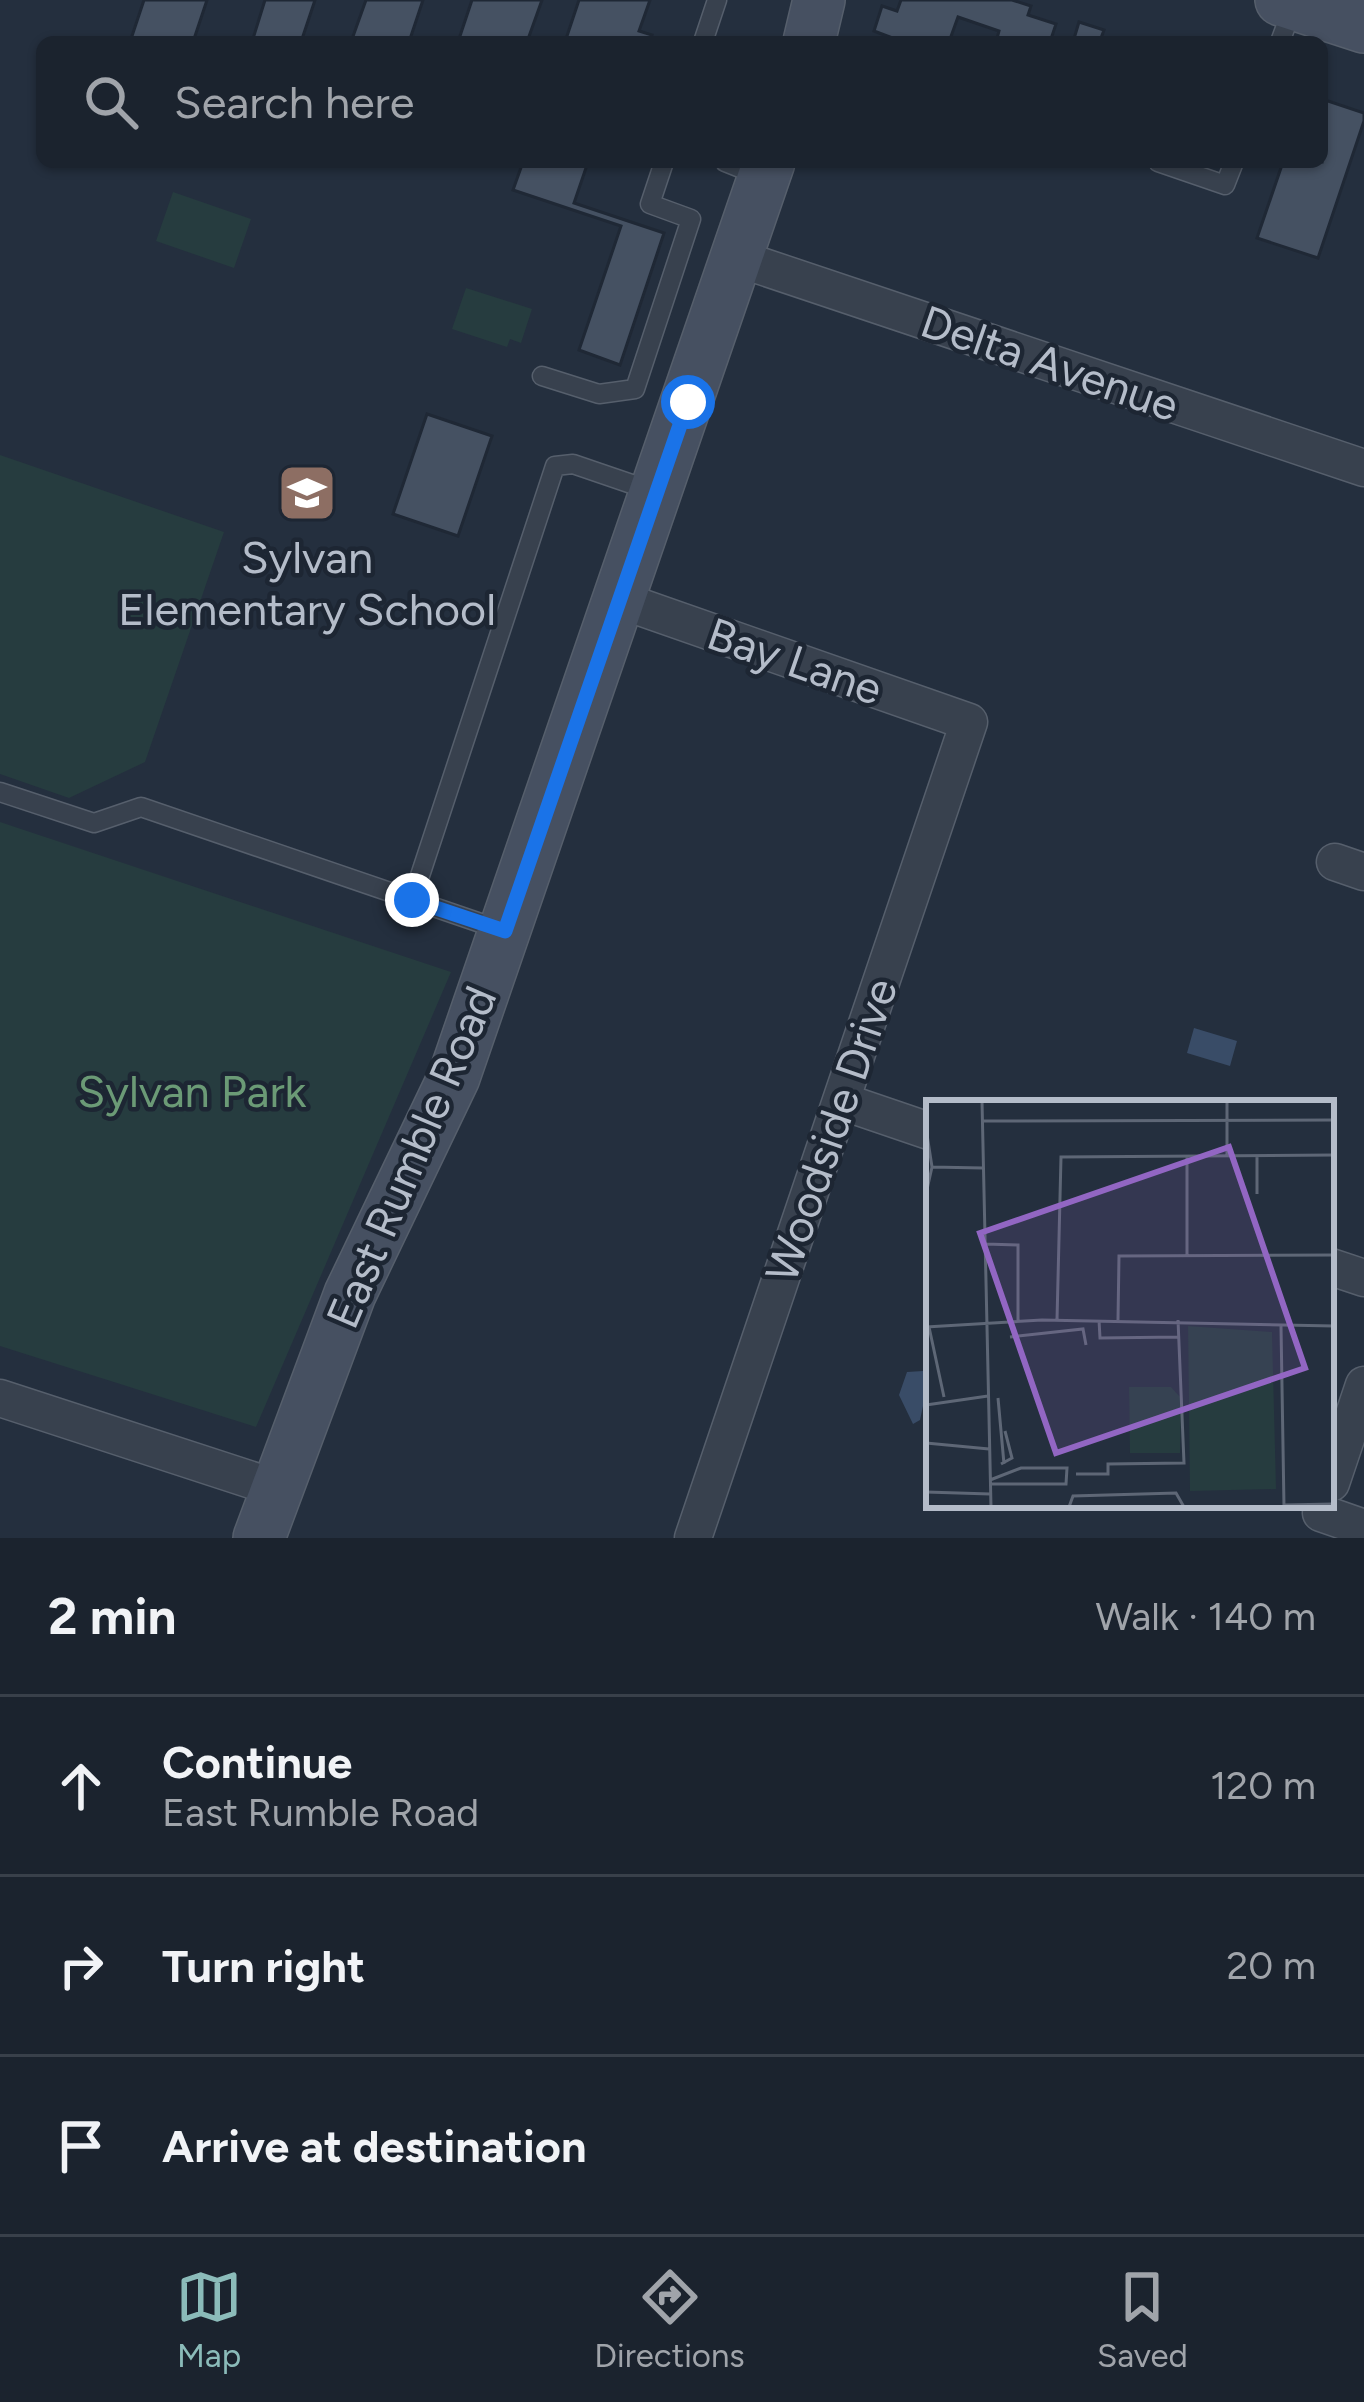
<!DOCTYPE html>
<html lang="en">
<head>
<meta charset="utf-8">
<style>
	:root { --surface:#1b232e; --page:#242b36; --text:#f1f3f6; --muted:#a0a4aa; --line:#39404a; --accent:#8bbbb9 }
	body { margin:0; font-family:Figtree,sans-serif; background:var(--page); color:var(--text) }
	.stop { position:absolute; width:36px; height:36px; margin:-27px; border:9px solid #1a73e8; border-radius:50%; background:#fff }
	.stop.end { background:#1a73e8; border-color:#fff; box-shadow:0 3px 12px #0008 }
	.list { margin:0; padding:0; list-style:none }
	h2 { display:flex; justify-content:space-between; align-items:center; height:156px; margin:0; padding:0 48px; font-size:51px }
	h2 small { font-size:39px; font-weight:400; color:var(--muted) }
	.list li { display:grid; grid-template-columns:78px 1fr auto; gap:36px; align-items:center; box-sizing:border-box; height:180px; padding:0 48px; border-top:3px solid var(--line) }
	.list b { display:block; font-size:45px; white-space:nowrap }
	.list p { margin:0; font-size:39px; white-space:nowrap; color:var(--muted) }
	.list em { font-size:39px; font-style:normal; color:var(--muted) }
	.icon { flex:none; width:66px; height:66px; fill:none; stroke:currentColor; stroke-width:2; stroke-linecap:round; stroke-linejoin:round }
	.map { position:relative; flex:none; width:1364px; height:1538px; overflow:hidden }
	.search { position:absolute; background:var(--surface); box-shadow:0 3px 9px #0004; left:36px; right:36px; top:36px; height:132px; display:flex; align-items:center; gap:30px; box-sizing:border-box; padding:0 42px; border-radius:18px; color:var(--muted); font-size:45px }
	.sheet { height:696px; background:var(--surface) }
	nav { display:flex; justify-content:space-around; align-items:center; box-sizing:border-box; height:168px; border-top:3px solid var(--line); background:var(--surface); font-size:33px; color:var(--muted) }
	nav a { display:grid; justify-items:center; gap:6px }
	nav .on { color:var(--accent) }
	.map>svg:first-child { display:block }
</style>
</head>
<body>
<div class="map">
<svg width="1364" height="1538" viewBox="0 0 1364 1538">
	<rect width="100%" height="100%" fill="#242f3e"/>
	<path fill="#263c3f" d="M173,192L251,219L234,268L156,241Z
		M466,288L532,309L521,343L510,339L507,347L452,329Z
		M0,455L224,532L145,762L69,798L0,774Z
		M0,822L451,972L256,1427L0,1346Z"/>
	<path fill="#394c67" d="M1194,1028L1237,1041L1230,1066L1187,1053Z
		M923,1371L929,1378L920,1420L913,1424L899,1395L907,1372Z"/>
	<path fill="#455162" stroke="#1f2835" stroke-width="3" d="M144,0H207L193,42H130Z
		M265,0H315L301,42H252Z
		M366,0H423L409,42H351Z
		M472,0H542L527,42H458Z
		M579,0H650L639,31L652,35L650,42H565Z
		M901,0H1012L1031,6L1028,15L1056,24L1050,42H996L999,31L958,17L949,42H903L874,31L882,6L897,11Z
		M1079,22L1104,30L1101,38L1112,42H1073Z
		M1322,99L1364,113V121L1318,258L1257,238L1283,162H1322Z
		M523,162H588L574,203L664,233L620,365L579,350L621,226L513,190Z
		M427,414L492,436L458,536L393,514Z"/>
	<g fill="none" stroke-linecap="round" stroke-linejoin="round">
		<defs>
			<path id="lane" d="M703,42L717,0
				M1280,42L1293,7
				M725,162L760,176
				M1158,162L1225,185L1234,162
				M542,376L599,394L635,389L691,219L650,204L664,162
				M0,792L94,823L141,807L501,930
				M412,900L555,466L573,464L652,491"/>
			<path id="street" d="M737,258L1364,468
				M620,600L969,722L693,1538
				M1335,862L1364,872
				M841,1101L929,1131
				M1331,1267L1364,1278
				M0,1398L276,1488
				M1331,1483L1364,1385
				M1321,1513L1364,1528"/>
			<path id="secondary" d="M1281,0L1364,27
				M809,42L819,0
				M259,1538L350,1294L454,1077L769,162"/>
		</defs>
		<use href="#lane" stroke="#565f6c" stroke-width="21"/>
		<use href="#street" stroke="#565f6c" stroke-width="39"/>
		<use href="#secondary" stroke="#565f6c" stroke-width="54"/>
		<use href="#lane" stroke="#38414e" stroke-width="18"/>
		<use href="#street" stroke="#38414e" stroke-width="36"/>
		<use href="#secondary" stroke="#465061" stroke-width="51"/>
	</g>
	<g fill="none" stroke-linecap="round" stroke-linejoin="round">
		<path stroke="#1a73e8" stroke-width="15" d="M412,900L505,931L688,402"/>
	</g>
	<defs>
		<symbol id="school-square" viewBox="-11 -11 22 22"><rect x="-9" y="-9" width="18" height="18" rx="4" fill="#8d6e63" stroke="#1d2633"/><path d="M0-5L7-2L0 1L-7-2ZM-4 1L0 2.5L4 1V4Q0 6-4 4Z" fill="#fff"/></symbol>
	</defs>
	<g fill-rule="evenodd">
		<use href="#school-square" x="274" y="460" width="66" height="66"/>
	</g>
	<g text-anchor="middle" stroke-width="9" stroke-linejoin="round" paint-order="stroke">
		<g font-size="45" fill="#b4bcc9" stroke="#1d2633">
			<text transform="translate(1050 363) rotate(19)" y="16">Delta Avenue</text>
			<text transform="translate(795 661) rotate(19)" y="16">Bay Lane</text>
			<text transform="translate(831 1130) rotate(-71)" y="16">Woodside Drive</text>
			<text transform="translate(411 1157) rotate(-67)" y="16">East Rumble Road</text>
		</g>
		<g font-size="45" fill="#b4bcc9" stroke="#1d2633">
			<text x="307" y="573">Sylvan<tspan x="307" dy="52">Elementary School</tspan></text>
		</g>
		<g font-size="45" fill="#6b9a76" stroke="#1d2633">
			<text x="192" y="1107">Sylvan Park</text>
		</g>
	</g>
	<g transform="translate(926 1100)">
		<rect width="408" height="408" fill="#242f3e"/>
		<path d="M262,226L346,232L350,389L264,391ZM203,287H245L255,298L254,353H204Z" fill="#263c3f"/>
		<path fill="none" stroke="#5e6776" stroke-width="3" d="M56,1L65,407M57,21L408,20M0,28L6,67L0,94M301,55V1M331,55V94M261,56V156M5,67L57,68M59,144L92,145V220M131,220L135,57L408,55M173,220L174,238L252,237M192,220L193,156L408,155M355,226L358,407M0,227L116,220L408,226M3,227L18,297M84,237L157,229L160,245M72,298L78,364M0,305L62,296M0,343L63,349M75,364L86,358L79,331M150,374H182V364L258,363L252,220M64,380L95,368H141L140,384H64M0,392L64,394M358,405L408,404M143,407L147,396L250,393L258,407"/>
		<path fill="#9266c3" fill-opacity="0.15" stroke="#9266c3" stroke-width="6" d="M303,47L379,268L130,353L54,133Z"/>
		<rect width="408" height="408" fill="none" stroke="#b4bcc9" stroke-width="6"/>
	</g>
</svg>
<div class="stop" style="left:688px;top:402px"></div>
<div class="stop end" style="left:412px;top:900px"></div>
<div class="search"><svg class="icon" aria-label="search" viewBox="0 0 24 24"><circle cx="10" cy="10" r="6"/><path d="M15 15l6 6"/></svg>Search here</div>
</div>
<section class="sheet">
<h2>2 min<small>Walk · 140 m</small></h2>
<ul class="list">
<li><svg class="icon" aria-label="ahead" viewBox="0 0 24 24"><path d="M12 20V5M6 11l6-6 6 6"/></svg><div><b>Continue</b><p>East Rumble Road</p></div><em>120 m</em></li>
<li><svg class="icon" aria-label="right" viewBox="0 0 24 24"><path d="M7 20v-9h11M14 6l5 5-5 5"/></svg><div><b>Turn right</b></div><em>20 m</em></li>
<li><svg class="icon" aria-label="arrive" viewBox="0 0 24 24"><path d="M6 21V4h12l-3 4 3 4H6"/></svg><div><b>Arrive at destination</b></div></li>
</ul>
</section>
<nav>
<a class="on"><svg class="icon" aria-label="map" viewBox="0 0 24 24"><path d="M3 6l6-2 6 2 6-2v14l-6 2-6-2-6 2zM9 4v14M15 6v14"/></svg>Map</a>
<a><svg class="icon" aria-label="directions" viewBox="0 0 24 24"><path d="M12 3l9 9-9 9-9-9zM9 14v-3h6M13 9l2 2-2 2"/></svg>Directions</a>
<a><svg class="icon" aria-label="saved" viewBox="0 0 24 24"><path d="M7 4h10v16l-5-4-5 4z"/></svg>Saved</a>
</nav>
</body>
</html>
